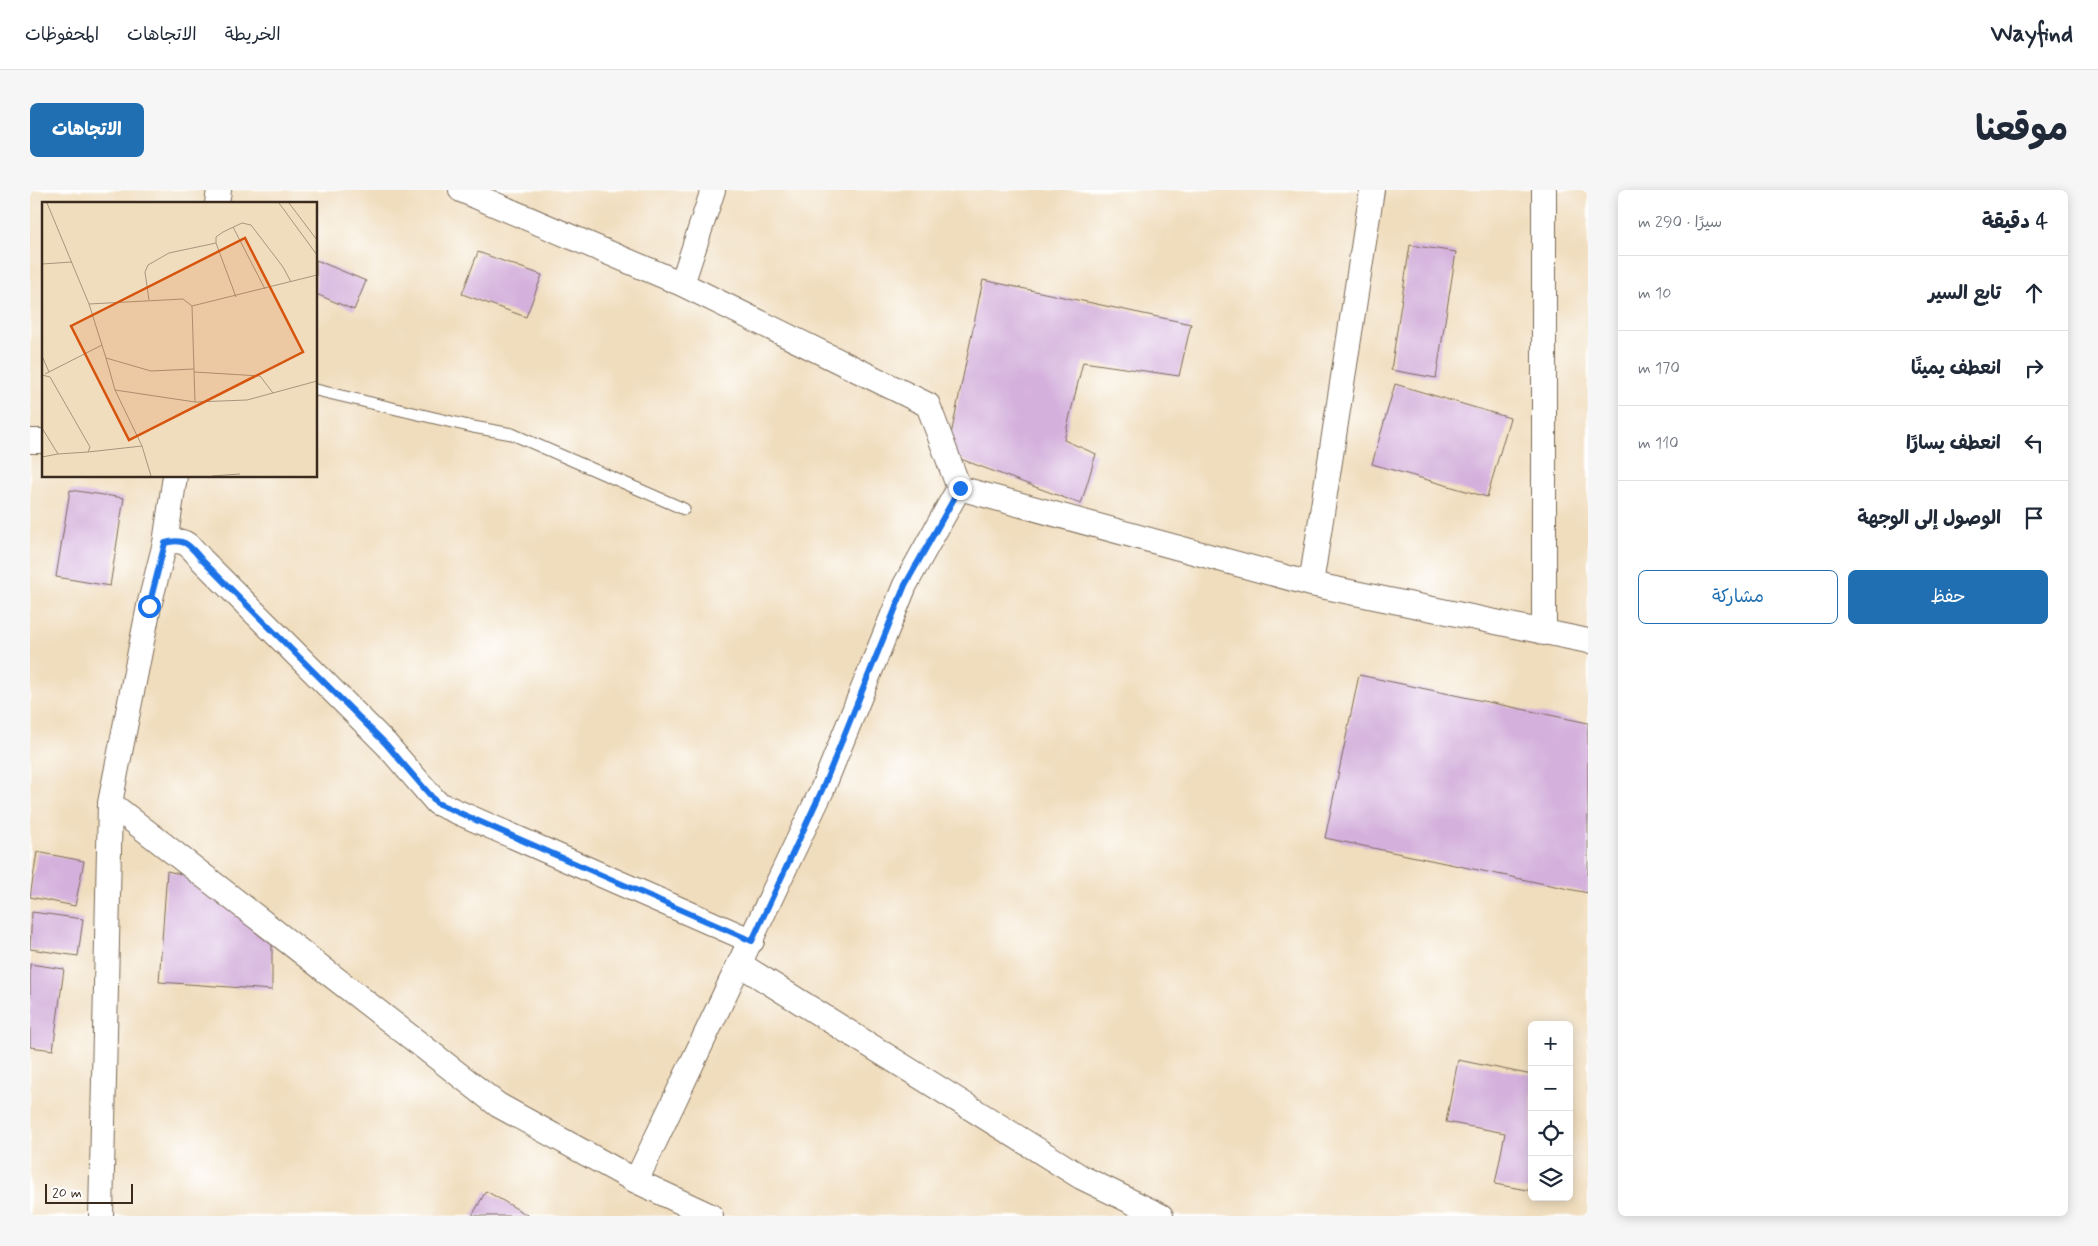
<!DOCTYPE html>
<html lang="ar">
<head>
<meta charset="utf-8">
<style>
	:root { --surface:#fff; --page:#f6f6f7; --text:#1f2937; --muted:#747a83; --line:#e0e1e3; --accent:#1f6fb2 }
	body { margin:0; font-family:Mynerve,"Playpen Sans Arabic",sans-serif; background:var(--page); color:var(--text); direction:rtl }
	.controls { position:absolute; right:15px; bottom:15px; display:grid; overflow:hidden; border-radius:8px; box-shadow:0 2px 12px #0003 }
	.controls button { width:45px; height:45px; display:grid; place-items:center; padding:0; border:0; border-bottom:1px solid var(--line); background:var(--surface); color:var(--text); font:25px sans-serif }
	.scale { position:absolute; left:15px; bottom:12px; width:88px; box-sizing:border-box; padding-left:5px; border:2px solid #3b2a1e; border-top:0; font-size:14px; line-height:18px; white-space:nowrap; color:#3b2a1e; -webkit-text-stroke:4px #fff; paint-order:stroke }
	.stop { position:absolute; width:15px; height:15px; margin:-11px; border:4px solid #1a73e8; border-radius:50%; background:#fff }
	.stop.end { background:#1a73e8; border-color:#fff; box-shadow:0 1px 5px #0008 }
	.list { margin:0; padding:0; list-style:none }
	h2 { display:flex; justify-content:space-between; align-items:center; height:65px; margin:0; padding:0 20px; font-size:21px }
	h2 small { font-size:16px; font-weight:400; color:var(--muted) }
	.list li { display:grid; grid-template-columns:32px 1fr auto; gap:15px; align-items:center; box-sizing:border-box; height:75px; padding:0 20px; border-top:1px solid var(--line) }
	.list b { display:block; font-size:19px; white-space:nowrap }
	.list em { font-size:16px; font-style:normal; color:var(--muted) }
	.actions { display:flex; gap:10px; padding:15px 20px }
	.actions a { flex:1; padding:11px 0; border:1px solid var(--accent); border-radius:8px; text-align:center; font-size:18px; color:var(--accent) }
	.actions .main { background:var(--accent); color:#fff }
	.icon { flex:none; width:28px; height:28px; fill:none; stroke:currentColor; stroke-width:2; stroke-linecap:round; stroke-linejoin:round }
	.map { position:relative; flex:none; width:1558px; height:1026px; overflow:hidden; direction:ltr; border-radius:8px }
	header { display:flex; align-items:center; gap:30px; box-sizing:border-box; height:70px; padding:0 25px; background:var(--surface); border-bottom:1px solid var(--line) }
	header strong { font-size:24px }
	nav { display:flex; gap:28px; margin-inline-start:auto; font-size:18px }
	.intro { display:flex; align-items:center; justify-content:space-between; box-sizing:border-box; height:120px; padding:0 30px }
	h1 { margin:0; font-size:35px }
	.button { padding:12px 22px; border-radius:8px; background:var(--accent); color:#fff; font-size:18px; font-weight:700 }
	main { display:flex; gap:30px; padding:0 30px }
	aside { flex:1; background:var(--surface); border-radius:8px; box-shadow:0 2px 12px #0003 }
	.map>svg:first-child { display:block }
</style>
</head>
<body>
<header>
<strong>Wayfind</strong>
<nav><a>الخريطة</a><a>الاتجاهات</a><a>المحفوظات</a></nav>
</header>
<div class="intro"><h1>موقعنا</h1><a class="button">الاتجاهات</a></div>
<main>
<aside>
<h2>4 دقيقة<small>سيرًا · 290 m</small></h2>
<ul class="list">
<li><svg class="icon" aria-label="ahead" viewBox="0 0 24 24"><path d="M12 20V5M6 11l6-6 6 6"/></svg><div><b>تابع السير</b></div><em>10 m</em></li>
<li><svg class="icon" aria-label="right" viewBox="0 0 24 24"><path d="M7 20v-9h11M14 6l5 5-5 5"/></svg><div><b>انعطف يمينًا</b></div><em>170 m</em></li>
<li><svg class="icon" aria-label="left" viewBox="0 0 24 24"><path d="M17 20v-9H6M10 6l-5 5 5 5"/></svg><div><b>انعطف يسارًا</b></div><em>110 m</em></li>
<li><svg class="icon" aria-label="arrive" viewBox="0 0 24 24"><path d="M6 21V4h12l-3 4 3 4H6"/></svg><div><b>الوصول إلى الوجهة</b></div></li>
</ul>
<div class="actions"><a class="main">حفظ</a><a>مشاركة</a></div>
</aside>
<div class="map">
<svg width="1558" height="1026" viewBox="0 0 1558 1026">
	<rect width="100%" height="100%" fill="#fff"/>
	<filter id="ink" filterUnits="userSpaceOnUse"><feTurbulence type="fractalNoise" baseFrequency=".02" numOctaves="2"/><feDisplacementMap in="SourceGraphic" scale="10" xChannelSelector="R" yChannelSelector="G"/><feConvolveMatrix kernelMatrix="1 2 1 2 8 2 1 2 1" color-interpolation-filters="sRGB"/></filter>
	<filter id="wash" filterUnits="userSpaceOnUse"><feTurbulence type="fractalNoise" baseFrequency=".0096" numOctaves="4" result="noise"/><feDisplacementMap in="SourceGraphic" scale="20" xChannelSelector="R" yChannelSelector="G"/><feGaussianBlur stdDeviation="1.12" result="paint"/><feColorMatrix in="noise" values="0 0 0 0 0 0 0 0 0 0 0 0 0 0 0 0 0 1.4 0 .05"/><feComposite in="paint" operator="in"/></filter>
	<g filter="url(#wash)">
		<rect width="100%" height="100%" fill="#f0ddbd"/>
		<g id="blocks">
			<path fill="#d4b0dc" d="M1380,55L1426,62L1406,188L1361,180Z
				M448,62L512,85L496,127L432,104Z
				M286,70L336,91L324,120L286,104Z
				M953,90L1161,134L1149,186L1053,172L1034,250L1066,264L1051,314L917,264Z
				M1365,194L1480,228L1457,307L1342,274Z
				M40,300L94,308L80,396L26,387Z
				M1329,485L1558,533V703L1295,648Z
				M7,662L54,671L45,716L0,707Z
				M137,681L168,688L242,754V800L129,792Z
				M2,722L53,729L48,766L0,759Z
				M0,774L34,779L23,860L0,857Z
				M1428,870L1502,885V1001L1465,994L1475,943L1416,932Z
				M456,1001L499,1026H442Z"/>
		</g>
	</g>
	<g filter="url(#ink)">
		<use href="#blocks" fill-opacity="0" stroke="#7a6956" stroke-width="1"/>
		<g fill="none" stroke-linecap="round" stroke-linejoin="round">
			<defs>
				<path id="lane" d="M286,200L443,237L482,244L654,319"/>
				<path id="street" d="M431,0L652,94L898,215L929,298L1281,394L1558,451
					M187,14L189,0
					M652,94L683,0
					M0,251H14
					M135,353L145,286
					M1281,394L1342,0
					M1514,443V0
					M80,613L468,915L606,991L792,600L875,395L929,298
					M711,775L1051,987L1131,1026
					M606,991L681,1026
					M71,1026L80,613L119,416L135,353C155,347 160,356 172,370L356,554L407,613L722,751"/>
			</defs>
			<use href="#lane" stroke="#7a6956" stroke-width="13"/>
			<use href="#street" stroke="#7a6956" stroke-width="26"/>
			<use href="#lane" stroke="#fff" stroke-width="11"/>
			<use href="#street" stroke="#fff" stroke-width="24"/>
		</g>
	</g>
	<g fill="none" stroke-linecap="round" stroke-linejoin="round" filter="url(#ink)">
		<path stroke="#1a73e8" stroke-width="6" d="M119,416L135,353C155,347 160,356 172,370L356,554L407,613L722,751L792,600L875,395L930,298"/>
	</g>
	<g transform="translate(12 12)">
		<rect width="275" height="275" fill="#f0ddbd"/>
		<path fill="none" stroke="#a8957d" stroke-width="1" d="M5,1L47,102L64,156M237,1L275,53M247,1L275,38M191,25L223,87M174,41V35L181,30L200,21L209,23L241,65L249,80M0,62L30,60M107,98L103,70L106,63L127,51L174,41L194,95M47,102L141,97L150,104L275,73M0,154L7,170M152,170L218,174L231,191M3,172L60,143M0,173L8,175L48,245L46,250L16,252M73,188L153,200L150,104M153,200L205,198L275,179M0,226L16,252L0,255M46,250L100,244M109,274L100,244L73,188L64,156L109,169L152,167M170,274L198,272"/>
		<path fill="#d7540e" fill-opacity="0.15" stroke="#d7540e" stroke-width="2.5" d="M203,36L261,150L87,238L29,124Z"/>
		<rect width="275" height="275" fill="none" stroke="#3b2a1e" stroke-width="2.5"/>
	</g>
</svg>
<div class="controls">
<button>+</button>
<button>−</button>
<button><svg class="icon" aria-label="locate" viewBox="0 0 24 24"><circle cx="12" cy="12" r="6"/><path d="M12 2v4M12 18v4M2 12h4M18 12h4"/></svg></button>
<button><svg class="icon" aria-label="layers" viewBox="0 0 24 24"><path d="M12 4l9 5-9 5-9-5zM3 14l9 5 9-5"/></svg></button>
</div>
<div class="scale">20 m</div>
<div class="stop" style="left:119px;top:416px"></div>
<div class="stop end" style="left:930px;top:298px"></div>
</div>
</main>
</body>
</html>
